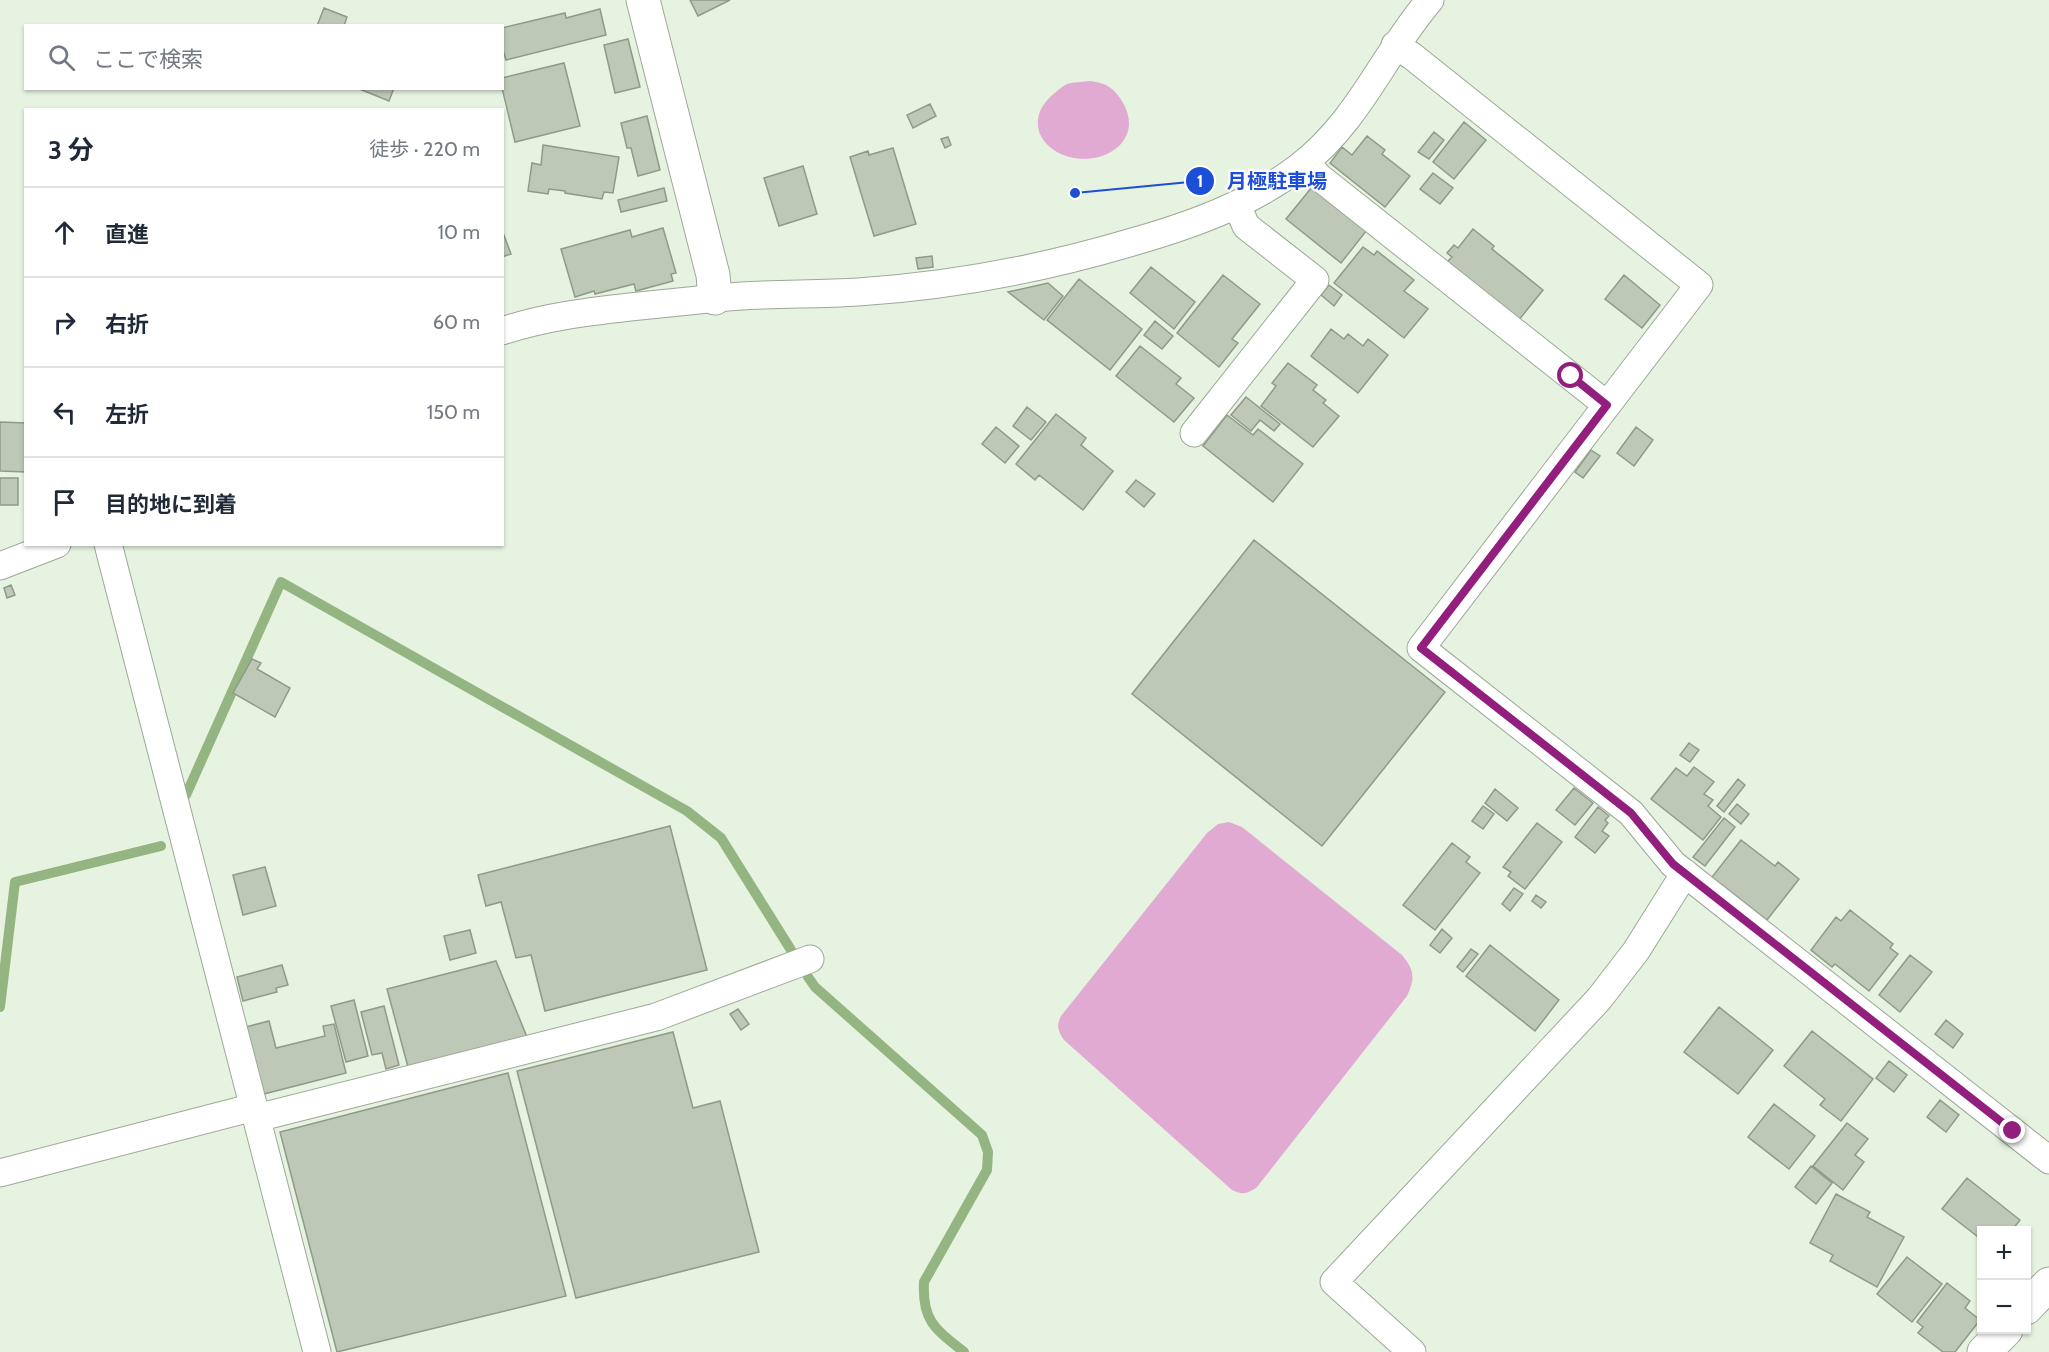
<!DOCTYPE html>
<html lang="ja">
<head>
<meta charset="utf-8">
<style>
	:root { --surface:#fff; --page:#f2f2f3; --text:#1f2937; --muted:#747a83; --line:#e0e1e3 }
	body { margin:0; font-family:Cabin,"Noto Sans JP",sans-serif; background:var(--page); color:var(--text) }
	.controls { position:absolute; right:18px; bottom:18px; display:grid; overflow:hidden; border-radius:0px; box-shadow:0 2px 4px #0004 }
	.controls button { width:54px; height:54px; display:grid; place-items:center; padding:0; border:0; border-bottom:2px solid var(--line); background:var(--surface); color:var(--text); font:30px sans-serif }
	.stop { position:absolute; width:18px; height:18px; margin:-14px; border:4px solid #921f7e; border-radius:50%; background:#fff }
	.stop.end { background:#921f7e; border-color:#fff; box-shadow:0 2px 6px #0008 }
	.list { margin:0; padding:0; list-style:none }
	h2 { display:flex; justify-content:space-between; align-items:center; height:78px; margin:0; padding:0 24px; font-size:26px }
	h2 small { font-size:20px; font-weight:400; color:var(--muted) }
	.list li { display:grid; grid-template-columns:39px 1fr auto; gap:18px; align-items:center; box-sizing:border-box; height:90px; padding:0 24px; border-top:2px solid var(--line) }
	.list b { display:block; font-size:22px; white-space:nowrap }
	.list em { font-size:20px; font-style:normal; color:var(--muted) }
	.icon { flex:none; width:33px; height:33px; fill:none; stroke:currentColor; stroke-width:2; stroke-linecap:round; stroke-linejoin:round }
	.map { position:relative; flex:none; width:2049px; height:1352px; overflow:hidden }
	.search { position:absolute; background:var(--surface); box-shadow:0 2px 4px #0004; left:24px; top:24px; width:480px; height:66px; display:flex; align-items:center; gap:15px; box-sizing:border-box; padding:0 21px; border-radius:0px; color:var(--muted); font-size:22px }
	.panel { position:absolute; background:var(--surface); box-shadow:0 2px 4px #0004; left:24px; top:108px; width:480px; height:438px; border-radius:0px }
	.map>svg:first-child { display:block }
</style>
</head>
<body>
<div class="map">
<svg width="2049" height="1352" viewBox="0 0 2049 1352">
	<rect width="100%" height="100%" fill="#e7f3e1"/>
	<path fill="#e1aad2" d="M1090,81C1104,83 1112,86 1120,98C1151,143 1095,173 1057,152C1030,136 1033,109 1056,92C1059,89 1063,86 1067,84C1074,82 1083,82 1090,81Z
		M1229,822L1242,827L1402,955C1415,971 1415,978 1407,996L1257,1187C1248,1194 1242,1195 1232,1190L1064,1040C1058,1031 1056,1026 1061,1016L1207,833L1218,824Z"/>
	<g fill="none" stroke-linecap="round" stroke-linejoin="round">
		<path stroke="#94b581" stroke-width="10" d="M186,795L281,582L687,811L721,838L791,950
			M808,977L815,987L982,1135L988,1152L987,1170L924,1282C922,1321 935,1329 964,1352
			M0,1007L15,882L161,846"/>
	</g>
	<path fill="#bdc8b6" stroke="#8f9a89" stroke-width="1.5" d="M690,0H730L698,16Z
		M324,8L347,17L344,26H317Z
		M600,9L606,35L506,60L502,47V28L565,13L566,18Z
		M628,39L640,87L615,93L604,45Z
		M564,63L580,126L515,142L502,88V78Z
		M357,88H394L389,101Z
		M930,104L936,116L913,128L907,115Z
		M647,116L660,170L638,176L631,148H627L621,123Z
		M1464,122L1486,140L1454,179L1433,162Z
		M1434,132L1444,140L1429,159L1418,152Z
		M1367,136L1385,150L1382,154L1410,176L1385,207L1330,163L1342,147L1352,155Z
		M948,137L951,145L945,148L941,139Z
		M543,145L619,157L613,193L604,192L602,199L565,193V191L549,189L548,194L528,191L532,163L541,165Z
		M893,148L916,224L874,236L850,157L868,151L869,155Z
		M803,166L817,214L779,226L764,178Z
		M1433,173L1453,188L1440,204L1420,189Z
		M1312,187L1367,230L1341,263L1286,219Z
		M664,188L667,201L621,212L618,200Z
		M663,228L676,273L671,274L673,281L636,291L634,284L595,294L594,291L575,297L561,249L630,230L632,237Z
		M1473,229L1494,246L1492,249L1543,290L1518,321L1446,263L1452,257L1447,253L1454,245L1458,248Z
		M502,230L511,254L502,257Z
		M1363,247L1374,255L1377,251L1414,280L1404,291L1428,309L1404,338L1334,283Z
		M932,256L933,267L918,269L916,258Z
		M1151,267L1195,302L1174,329L1130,293Z
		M1223,275L1260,304L1232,339L1238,343L1219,367L1177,333Z
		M1624,275L1660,305L1642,328L1605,299Z
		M1079,279L1142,329L1110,370L1047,320Z
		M1048,283L1063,296L1044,320L1008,292Z
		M1329,285L1342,295L1334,306L1321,295Z
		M1155,321L1173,336L1162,349L1144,335Z
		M1331,329L1344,339L1348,334L1363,346L1368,339L1388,355L1358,393L1311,356Z
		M1140,346L1181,378L1176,384L1194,398L1174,422L1116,376Z
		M1288,363L1317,385L1313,390L1326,400L1323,403L1339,416L1313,447L1261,406L1276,386L1272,383Z
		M1246,397L1280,424L1274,431L1260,420L1251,431L1231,415Z
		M1027,407L1046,422L1031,440L1013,426Z
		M1056,414L1086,438L1081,445L1113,471L1083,510L1039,475L1035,480L1016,464Z
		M1227,415L1253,435L1258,429L1303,464L1273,502L1203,446Z
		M0,422L26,423V472L0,471Z
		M996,427L1019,446L1005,463L982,444Z
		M1636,427L1653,440L1634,466L1617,453Z
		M1591,450L1600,456L1583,478L1575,472Z
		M0,478H18V505H0Z
		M1136,480L1155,494L1144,507L1126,492Z
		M1254,540L1445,692L1322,846L1132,694Z
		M11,585L15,595L7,598L4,588Z
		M252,659L261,663L257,669L290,688L275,717L233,693Z
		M1689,743L1699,750L1690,762L1680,755Z
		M1694,767L1714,782L1704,794L1713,800L1708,806L1721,817L1703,840L1651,799L1676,768L1687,776Z
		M1738,779L1745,785L1724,812L1717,806Z
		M1574,788L1593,803L1575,825L1556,810Z
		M1495,789L1518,808L1507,821L1485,803Z
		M1737,804L1749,814L1741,824L1729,814Z
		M1483,806L1494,814L1483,829L1472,821Z
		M1598,807L1609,816L1605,820L1608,823L1602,831L1609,836L1595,853L1575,837Z
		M1724,818L1735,827L1705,866L1693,857Z
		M1537,823L1562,842L1525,889L1508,876L1511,872L1503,867Z
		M670,826L707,970L545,1011L531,955L516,958L501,902L486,906L478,875Z
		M1741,840L1775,866L1778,862L1799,879L1767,920L1712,877Z
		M1452,843L1470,857L1466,862L1480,873L1435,930L1403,905Z
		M265,867L276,906L243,915L233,875Z
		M1514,888L1523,894L1510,911L1502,904Z
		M1536,895L1546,902L1541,908L1532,901Z
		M1850,910L1893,944L1890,948L1898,954L1869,991L1835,964L1832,967L1811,950L1836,917L1841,921Z
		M1442,929L1452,938L1440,953L1430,945Z
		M470,930L476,953L450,960L444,936Z
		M1490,945L1559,1000L1535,1031L1466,976Z
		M1471,949L1478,954L1463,972L1457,967Z
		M1910,955L1932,972L1900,1012L1879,995Z
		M496,961L527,1037L408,1067L387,989Z
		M282,965L288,985L276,988L277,992L243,1001L237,977Z
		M354,1000L368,1056L346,1062L331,1006Z
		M384,1006L399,1065L386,1069L382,1053L372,1055L361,1012Z
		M1719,1007L1773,1050L1738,1094L1684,1052Z
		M738,1009L749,1024L741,1030L730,1014Z
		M1946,1020L1963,1034L1953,1048L1935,1034Z
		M269,1021L276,1048L325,1036L323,1026L334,1024L346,1073L260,1095L242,1028Z
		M1812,1031L1873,1079L1841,1121L1820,1105L1825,1099L1784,1066Z
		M673,1032L693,1108L720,1101L759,1252L576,1298L517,1071Z
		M1889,1061L1907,1075L1894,1092L1876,1078Z
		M508,1073L566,1296L337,1352L280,1132Z
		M1940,1100L1959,1115L1946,1132L1927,1117Z
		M1774,1104L1815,1136L1789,1169L1748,1137Z
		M1847,1123L1868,1139L1855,1155L1864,1162L1843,1190L1813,1166Z
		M1811,1166L1832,1183L1816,1204L1795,1187Z
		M1967,1178L2020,1220L2012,1230H1982V1240L1942,1209Z
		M1836,1194L1870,1212L1867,1217L1904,1237L1877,1287L1830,1261L1833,1255L1810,1243Z
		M1907,1257L1942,1284L1912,1322L1877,1294Z
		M1947,1283L1970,1301L1965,1308L1980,1320L1955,1352H1943L1918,1333L1923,1327L1917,1322Z"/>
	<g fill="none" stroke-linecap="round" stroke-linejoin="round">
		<defs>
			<path id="street" d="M1395,45L1412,56L1699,285L1421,648L1631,813L1673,864L2049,1160
				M1305,162L1319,177L1607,405
				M502,331C544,317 586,312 630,307C659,304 689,301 718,298C764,293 812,295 858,292C950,286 1041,269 1129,243C1189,226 1249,205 1299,167C1360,120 1382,56 1430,0
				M1194,433L1315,280L1246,226L1237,205
				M108,544L317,1352
				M0,566L57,544
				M257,1118L656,1017L810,959
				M0,1173L254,1107
				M1412,1352L1334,1282L1599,999L1636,951L1685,873"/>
			<path id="secondary" d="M643,0L713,275L715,298
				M2026,1308L2049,1284
				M1984,1352L2006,1330"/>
		</defs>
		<use href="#street" stroke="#9da897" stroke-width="29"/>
		<use href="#secondary" stroke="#9da897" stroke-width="35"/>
		<use href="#street" stroke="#fff" stroke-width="27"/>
		<use href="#secondary" stroke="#fff" stroke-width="33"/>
	</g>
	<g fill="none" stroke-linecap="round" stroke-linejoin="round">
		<path stroke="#921f7e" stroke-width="8" d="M1571,376L1607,405L1421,648L1631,813L1673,864L2013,1131"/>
	</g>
	<path fill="none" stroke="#1d4ed8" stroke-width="2" d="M1075 193L1200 181"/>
	<g fill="#1d4ed8" stroke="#fff" stroke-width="2">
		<circle cx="1075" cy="193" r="6"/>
		<circle cx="1200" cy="181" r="15"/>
	</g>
	<g font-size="18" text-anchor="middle" font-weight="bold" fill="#fff">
		<text x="1200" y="187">1</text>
	</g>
	<g font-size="20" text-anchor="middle" font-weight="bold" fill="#1d4ed8" stroke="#fff" stroke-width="4.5" stroke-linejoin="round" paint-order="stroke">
		<text x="1277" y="188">月極駐車場</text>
	</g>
</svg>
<div class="controls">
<button>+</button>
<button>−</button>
</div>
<div class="stop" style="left:1571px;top:376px"></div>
<div class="stop end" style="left:2013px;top:1131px"></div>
<div class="search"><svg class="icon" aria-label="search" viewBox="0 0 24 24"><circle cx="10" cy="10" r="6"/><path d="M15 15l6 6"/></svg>ここで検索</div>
<section class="panel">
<h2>3 分<small>徒歩 · 220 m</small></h2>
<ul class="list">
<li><svg class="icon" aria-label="ahead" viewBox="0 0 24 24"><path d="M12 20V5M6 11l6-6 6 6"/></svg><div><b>直進</b></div><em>10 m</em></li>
<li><svg class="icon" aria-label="right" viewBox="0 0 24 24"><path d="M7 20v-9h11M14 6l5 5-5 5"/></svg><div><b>右折</b></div><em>60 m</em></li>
<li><svg class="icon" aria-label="left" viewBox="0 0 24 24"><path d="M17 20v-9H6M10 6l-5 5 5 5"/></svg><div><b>左折</b></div><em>150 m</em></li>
<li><svg class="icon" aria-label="arrive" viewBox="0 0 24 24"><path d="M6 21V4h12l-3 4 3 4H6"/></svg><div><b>目的地に到着</b></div></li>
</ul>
</section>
</div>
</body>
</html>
